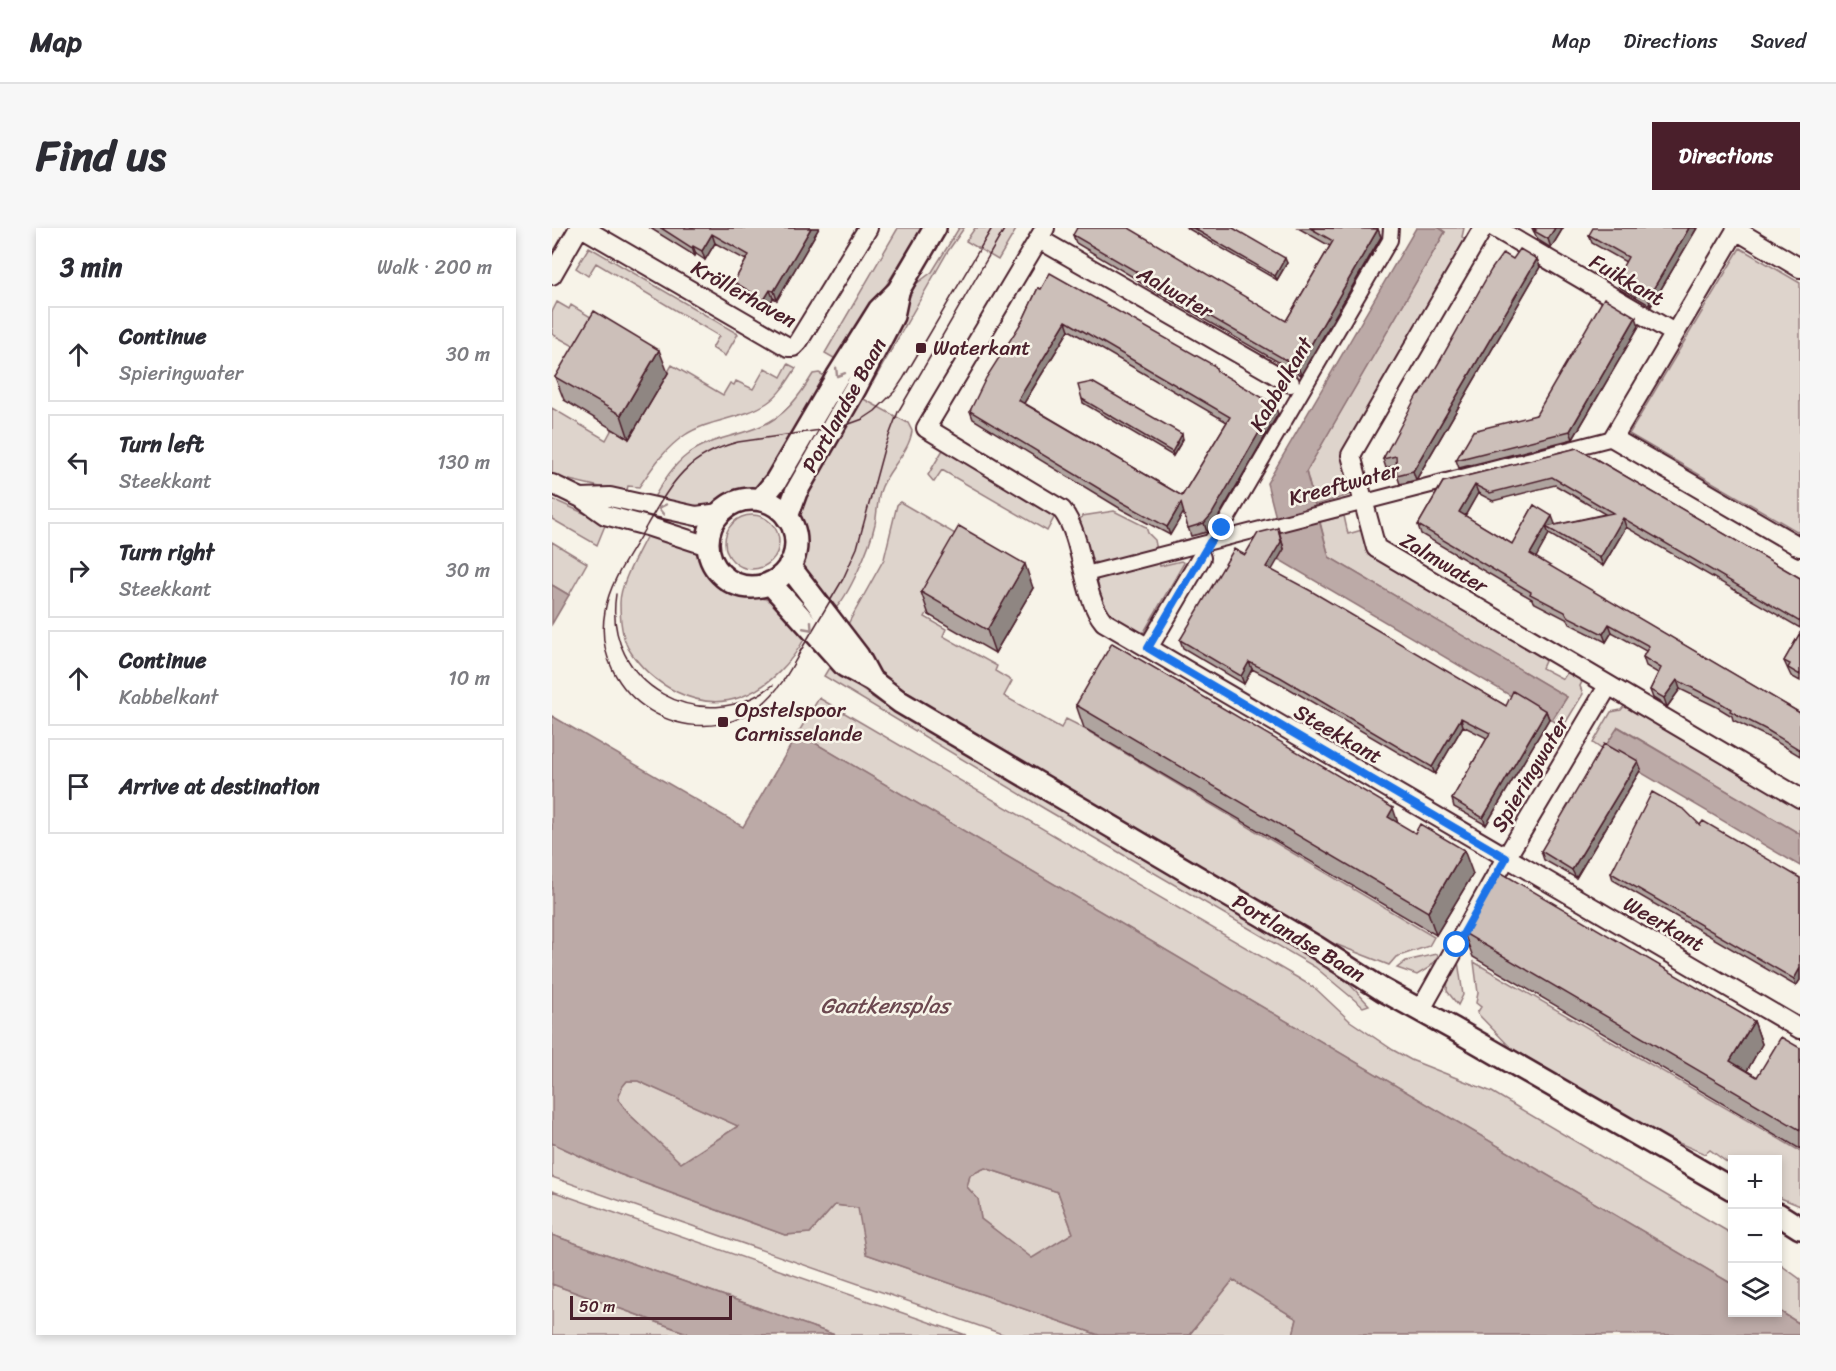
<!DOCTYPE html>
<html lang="en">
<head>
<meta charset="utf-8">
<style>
	:root { --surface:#fff; --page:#f7f7f7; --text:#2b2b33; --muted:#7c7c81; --line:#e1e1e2; --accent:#4a1f2b }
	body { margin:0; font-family:Sriracha,sans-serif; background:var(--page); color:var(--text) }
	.controls { position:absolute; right:18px; bottom:18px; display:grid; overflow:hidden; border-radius:0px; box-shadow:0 3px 9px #0003 }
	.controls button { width:54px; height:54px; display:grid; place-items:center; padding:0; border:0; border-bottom:2px solid var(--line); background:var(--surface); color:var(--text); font:30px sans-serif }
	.scale { position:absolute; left:18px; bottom:15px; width:162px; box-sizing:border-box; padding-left:6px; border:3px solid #4a1f2b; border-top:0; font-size:16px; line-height:21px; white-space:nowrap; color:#4a1f2b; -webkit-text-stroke:4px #f7f3e8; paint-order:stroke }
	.stop { position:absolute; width:18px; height:18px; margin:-14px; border:4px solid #1a73e8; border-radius:50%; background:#fff }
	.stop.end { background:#1a73e8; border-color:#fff; box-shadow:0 2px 6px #0008 }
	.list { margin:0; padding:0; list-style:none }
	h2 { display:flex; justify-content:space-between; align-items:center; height:78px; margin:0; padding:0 24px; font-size:26px }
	h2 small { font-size:20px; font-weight:400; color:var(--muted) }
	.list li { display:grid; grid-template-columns:39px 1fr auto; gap:18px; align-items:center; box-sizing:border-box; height:96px; margin:0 12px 12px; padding:0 12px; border:2px solid var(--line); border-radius:0px }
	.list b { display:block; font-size:22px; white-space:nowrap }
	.list p { margin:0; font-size:20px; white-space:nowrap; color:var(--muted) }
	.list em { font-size:20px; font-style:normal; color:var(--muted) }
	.icon { flex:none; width:33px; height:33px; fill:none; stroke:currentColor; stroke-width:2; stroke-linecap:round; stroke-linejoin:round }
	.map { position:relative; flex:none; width:1248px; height:1107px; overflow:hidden; border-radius:0px }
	header { display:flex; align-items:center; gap:36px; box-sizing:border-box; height:84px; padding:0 30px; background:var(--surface); border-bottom:2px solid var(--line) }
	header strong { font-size:28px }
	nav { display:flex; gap:33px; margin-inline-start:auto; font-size:21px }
	.intro { display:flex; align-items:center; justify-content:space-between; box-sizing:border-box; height:144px; padding:0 36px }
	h1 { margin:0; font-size:42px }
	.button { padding:15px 27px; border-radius:0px; background:var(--accent); color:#fff; font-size:21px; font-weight:700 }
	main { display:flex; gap:36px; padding:0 36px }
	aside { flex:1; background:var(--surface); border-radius:0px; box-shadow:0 3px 9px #0003 }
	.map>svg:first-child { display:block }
</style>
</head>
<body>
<header>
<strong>Map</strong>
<nav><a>Map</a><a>Directions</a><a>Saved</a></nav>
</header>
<div class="intro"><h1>Find us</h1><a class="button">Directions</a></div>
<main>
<aside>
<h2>3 min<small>Walk · 200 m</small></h2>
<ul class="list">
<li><svg class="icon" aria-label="ahead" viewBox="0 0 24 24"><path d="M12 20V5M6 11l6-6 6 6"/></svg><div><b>Continue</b><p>Spieringwater</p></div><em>30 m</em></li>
<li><svg class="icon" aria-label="left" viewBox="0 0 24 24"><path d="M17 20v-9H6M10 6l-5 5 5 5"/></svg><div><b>Turn left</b><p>Steekkant</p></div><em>130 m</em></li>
<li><svg class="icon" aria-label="right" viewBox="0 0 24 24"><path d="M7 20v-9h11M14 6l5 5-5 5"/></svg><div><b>Turn right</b><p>Steekkant</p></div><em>30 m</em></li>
<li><svg class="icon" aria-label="ahead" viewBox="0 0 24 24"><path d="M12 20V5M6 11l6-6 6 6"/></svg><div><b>Continue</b><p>Kabbelkant</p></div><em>10 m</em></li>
<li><svg class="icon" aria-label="arrive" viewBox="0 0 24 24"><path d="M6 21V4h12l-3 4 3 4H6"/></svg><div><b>Arrive at destination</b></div></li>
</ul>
</aside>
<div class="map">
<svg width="1248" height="1107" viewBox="0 0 1248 1107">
	<rect width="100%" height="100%" fill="#f7f3e8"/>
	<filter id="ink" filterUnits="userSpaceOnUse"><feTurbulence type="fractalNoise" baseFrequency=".0167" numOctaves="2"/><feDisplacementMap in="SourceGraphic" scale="12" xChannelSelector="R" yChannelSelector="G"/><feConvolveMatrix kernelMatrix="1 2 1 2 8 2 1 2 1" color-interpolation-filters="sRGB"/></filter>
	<g filter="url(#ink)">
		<path fill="#ded4cc" stroke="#947a7c" stroke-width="1.5" d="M346,0H370L287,133L273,125Z
			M407,0H412L396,23L321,154L316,151L364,56L380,44Z
			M423,0H465L446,32L414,13Z
			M887,0H912L910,9L915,12L796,215L801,266L763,277L754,243L893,4Z
			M37,19L186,106L173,128L160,120L167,108L44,35L36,48L24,40Z
			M1188,20L1248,55V305L1077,206Z
			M5,74L17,81L19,77L42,91L25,120L0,106V84Z
			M236,136L244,140C236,153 227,167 215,175C191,191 157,191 133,207C113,220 100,240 87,259L76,258L74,265L0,248V180L54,212L60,201L77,210L120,137L171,167L178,155L182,157L184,153L201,161L213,140L229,149Z
			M267,145L277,150L210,256L202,260L178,266L162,275L149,280L101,271C110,256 120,238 135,227C157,210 184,209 209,198C233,188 247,169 261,146Z
			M306,168L356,195L360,203C357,226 334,242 328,264C325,275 325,286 323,296C318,318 297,369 281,383L249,341C248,318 256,307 246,282Z
			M392,220L504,286L495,303L390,242L382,254L376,247Z
			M0,271L54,295L45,317L0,291Z
			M348,274L405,307L413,317L373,389L394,401L391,408L445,438L443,443L460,453L452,468L509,500L514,491L524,496L882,709L877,718L844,729L837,737L770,711L346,460L327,444L298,407L302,404L296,396L332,331L345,277Z
			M562,283L594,299L596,305L603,312L608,338L629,333L632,335L592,404L588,405L554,383L543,354L544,351L549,350L544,334L539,335L528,292L530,288Z
			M173 314a27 27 0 1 1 54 0a27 27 0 1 1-54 0Z
			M792,288L796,306L810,302L815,320L825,331L994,431L990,440L1011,451L1016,443L1031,452L1028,458L1031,466L1011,499L1000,492L1015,469L777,329L768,294Z
			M97,303L143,323L159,347L172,359L187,365L214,371L223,376L254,408C240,434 218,458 189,469C146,485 98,456 76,420C70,408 68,388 68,375C68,354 88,323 97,303Z
			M0,314L35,335L17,367L0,357Z
			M278,438L320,469L343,484L775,737L789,747L817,777L811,779L763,739L493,581L272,448Z
			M267,470L746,750L764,761L798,793L841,822L859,832L940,864L1180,1006V1056L246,505Z
			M1073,477L1248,580V606L1067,499L1051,522L1041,515L1059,484L1069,482Z
			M885,726L886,729L878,739L865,747L845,740L854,733Z
			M906,733L911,767L906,777L895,763L896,750Z
			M922,734L1248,923V978L1226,969V932H1180V938L1158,922L1153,926L1103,905L958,819L925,785L929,779L924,775L926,765Z
			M75,853H86L186,898L129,936L79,888L66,871L70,859Z
			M0,915L67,946L233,1007L258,1005L283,977L307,980L314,1026L547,1107H453L0,949Z
			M433,940L506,964L521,1005L480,1031L429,991L426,971L415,959L418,947Z
			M0,963L414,1107H283L0,1007Z
			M1226,1035L1248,1051V1096L1226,1082Z
			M681,1052L745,1091L741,1107H637Z
			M0,1056L135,1105L137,1107H0Z"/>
		<path fill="#bcaaa7" stroke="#8e7275" stroke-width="1.5" fill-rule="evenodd" d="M864,0H887L893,4L754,244L777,329L1015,469L1000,492L726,331L732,321L729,319L731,317L715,255Z
			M0,357L17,367L0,396Z
			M0,488L191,599L246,505L1180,1056V1084H1226V1082L1248,1096V1107H741L745,1091L681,1052L637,1107H547L314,1026L306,980L283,977L258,1005L233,1007L67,946L0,915ZM75,853H86L186,898L129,935L79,888L66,871L70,859ZM433,940L506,964L521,1005L480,1030L429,991L426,971L415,959L418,947Z
			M1066,499L1248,606V638L1088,544L1089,541L1051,522Z
			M0,1007L283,1107H137L135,1105L0,1056Z"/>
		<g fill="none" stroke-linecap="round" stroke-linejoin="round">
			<defs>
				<path id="pedestrian" d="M658,314L670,300L838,12L839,0
					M534,346L1061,210"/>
				<path id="minor" d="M31,0L236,119H241L246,114L316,0
					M493,0L374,200L510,282C533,312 529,367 552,394L1248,801
					M931,0L799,227L824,320L1248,570
					M943,0L1122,105
					M487,11L738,155
					M1248,40L1184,2L1061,210L1248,319
					M0,47L27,0
					M0,256L29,270L53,287L95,298L156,318
					M29,270L58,269L144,288L168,285
					M596,420L649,330
					M868,783L954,630L1056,458"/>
				<path id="tertiary" d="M156 315a44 44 0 1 1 88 0a44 44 0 1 1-88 0Z
					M208,272L224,253L285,149L327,82L346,63L383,0
					M235,289L244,264L304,159L341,88L346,64
					M237,338L306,428L319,452
					M218,355L293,438L319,452L348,474L764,719L831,762L902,801L1180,961
					M1226,986L1248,1000"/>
			</defs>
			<use href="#pedestrian" stroke="#4a1f2b" stroke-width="18"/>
			<use href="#minor" stroke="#4a1f2b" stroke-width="22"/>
			<use href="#tertiary" stroke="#4a1f2b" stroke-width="26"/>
			<use href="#pedestrian" stroke="#f7f3e8" stroke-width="14"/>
			<use href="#minor" stroke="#f7f3e8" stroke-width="18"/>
			<use href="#tertiary" stroke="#f7f3e8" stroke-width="21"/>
			<path stroke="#4a1f2b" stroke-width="1.5" d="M64,366C50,456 150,512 221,457
				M251,419C239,441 228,462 208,478C138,531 37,469 53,383C58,352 80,324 95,297C120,254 135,227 186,214L289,199L311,191L323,183L343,163L351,151L440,0
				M246,427L291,351L305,320L332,221L346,184L453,0"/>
		</g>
		<path fill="#afa49f" stroke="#4a1f2b" stroke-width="1.5" fill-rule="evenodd" d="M98,0H267L225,72L221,70L216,80L185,62L182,54L194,32L163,15L153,32L144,26L143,28Z
			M635,0H681L735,35L725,52Z
			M746,0H825L829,9L749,147L587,54L586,52L524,15L521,7L734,93L778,18Z
			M980,0H1011L999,20L986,12Z
			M1145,0L1099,78L1067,59L1064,51L1074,34L1040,15L1037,7Z
			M961,31H985L988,39L864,252L848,256L845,247L844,237L834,240L831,231L869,165Z
			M486,60L726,186L663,295L655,304L639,308L631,284L618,307L569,281L421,191L418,183L471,92ZM517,102L675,194L630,268L472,175Z
			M1087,98L1021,211L907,240L904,232L984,187Z
			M116,145L77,211L12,172L3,149Z
			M530,171L631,211L621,228L531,175Z
			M1025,220L1248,350V400L1074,299L1051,338L997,306L983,330L1248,485V528L1218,510L1181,492L1180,488L1165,479L1128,461L1115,479L1101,470L1098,462L1106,445L1094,438L1091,429L1094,423L1060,404L1054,414L1018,396L1016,392L981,374L980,371L869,306L866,297L891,254ZM1003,257L1053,286L1003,297V296L982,277L960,316L913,288L926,265L941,273Z
			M728,308L732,321L719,342L954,478L994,483L997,491L934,597L902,579L900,571L935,510L911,498L883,546L731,457L700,441L692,456L631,420L628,412L693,327Z
			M481,360L443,425L377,387L369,364Z
			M1248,405V453L1239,448L1232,433Z
			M524,477L847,596L921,646L884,707L532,500Z
			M1089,541L1024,650L992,632L989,623Z
			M1148,597L1248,650V752L1244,758L1061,652L1059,645Z
			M912,705L1202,793L1210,816L1195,843L1205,849L1248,820V921L921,729Z"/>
		<path fill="#8f8682" stroke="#4a1f2b" stroke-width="1.5" d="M259,0H267L225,72L222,63Z
			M1003,0H1011L999,20L996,11Z
			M1137,0H1145L1099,78L1096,70Z
			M826,1L829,9L749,147L746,139Z
			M160,6L163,15L153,32L150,23Z
			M141,18L144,26L143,28L140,20Z
			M733,30L735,35L725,52L723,48Z
			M985,31L988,39L864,252L861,243Z
			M218,62L221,70L216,80L212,72Z
			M1084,89L1087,98L1021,211L1018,203Z
			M514,93L517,102L469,180L466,172Z
			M107,122L116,145L77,211L69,187Z
			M723,177L726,186L663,295L655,304L652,295Z
			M630,206L631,211L621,228L620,224Z
			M923,257L926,265L910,293L907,284Z
			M629,275L632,284L618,307L615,299Z
			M1000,288L1003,296L1000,302L994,299L997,306L981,335L978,326Z
			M1071,290L1074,299L1051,338L1048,330Z
			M726,300L732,321L717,347L714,339Z
			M473,336L481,360L443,425L435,402Z
			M1057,396L1060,404L1054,414L1051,406Z
			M697,434L700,441L692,456L689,448Z
			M1125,452L1128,461L1115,479L1112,470Z
			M994,483L997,491L934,597L931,590Z
			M909,490L911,498L883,546L880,539Z
			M1086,533L1089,541L1024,650L1020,642Z
			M841,580L849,604L836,589Z
			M912,622L921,646L884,707L876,684Z
			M1248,740V752L1244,758L1242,751Z
			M1202,793L1210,816L1187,857L1178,833Z"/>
		<path fill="#ccbfb9" stroke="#4a1f2b" stroke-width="1.5" fill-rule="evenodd" d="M109,0H259L222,63L218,62L212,72L182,54L197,27L160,6L150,23L141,18L140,20Z
			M525,0H577L734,93L781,13L758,0L826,1L746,139L584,46L585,44L521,7Z
			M641,0H681L733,30L723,48Z
			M980,0H1003L996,11L982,3L984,2Z
			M1041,0H1137L1096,70L1064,51L1076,29L1037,7Z
			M968,21L985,31L861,243L845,247L844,228L831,231L865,167L869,165L889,131L939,42L951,25L961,31Z
			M498,45L663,138L665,143L723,177L660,286L652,295L636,300L629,275L615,299L566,272L418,183L434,150L471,92L486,60L489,61ZM514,93L678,189L630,268L466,172Z
			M1052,70L1084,89L1018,203L904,232L921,203L984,187Z
			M42,83L107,122L69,187L3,149Z
			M540,154L630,206L620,224L530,171L526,157Z
			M1025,220L1248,350V394L1071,290L1048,330L994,299L1061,285L1000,249L938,265L923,257L907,284L960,316L982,277L1000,288L978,326L1248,485V522L1215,502L1178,483L1179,481L1162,471L1125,452L1112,470L1098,462L1109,440L1091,429L1097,418L1057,396L1051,406L1015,388L1013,384L978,366L979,364L866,297L891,254Z
			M407,298L473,336L435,402L369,364Z
			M726,300L729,314L714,339L759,363L954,478L961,463L994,483L931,590L900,571L938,505L909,490L880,539L728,449L697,434L689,448L628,412L682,321L693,327L706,305Z
			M1248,405V447L1236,440L1238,436L1232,433Z
			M560,415L841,580L836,589L863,605L868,596L912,622L876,684L524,477Z
			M1052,516L1066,524L1067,522L1086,533L1020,642L989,623Z
			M1100,564L1133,582L1148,597L1151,593L1248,650V740L1242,751L1059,645Z
			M948,644L1202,793L1178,833L1205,849L1229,809L1248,820V902L912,705Z"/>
		<defs><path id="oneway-chevron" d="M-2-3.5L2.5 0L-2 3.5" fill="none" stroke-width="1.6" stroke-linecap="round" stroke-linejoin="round" transform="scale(1.5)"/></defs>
		<g stroke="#a0898a">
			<use href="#oneway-chevron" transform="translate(287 145) rotate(122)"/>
			<use href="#oneway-chevron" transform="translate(110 281) rotate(-168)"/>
			<use href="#oneway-chevron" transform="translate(257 399) rotate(48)"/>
		</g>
	</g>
	<g fill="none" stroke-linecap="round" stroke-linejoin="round" filter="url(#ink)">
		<path stroke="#1a73e8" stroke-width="8" d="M670,300L658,314L596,420L954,630L905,717"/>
	</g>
	<g fill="#4a1f2b" stroke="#f7f3e8" stroke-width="2">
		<rect x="363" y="114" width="12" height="12" rx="3"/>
		<rect x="165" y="488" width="12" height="12" rx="3"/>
	</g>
	<g text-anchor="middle" stroke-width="5" stroke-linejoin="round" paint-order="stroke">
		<g font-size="21" fill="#4a1f2b" stroke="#f7f3e8">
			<text transform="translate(1075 52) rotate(30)" y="7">Fuikkant</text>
			<text transform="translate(623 64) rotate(30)" y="7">Aalwater</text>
			<text transform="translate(192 66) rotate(29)" y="7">Kröllerhaven</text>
			<text transform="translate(729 156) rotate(-60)" y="7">Kabbelkant</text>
			<text transform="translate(292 177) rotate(-61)" y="7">Portlandse Baan</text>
			<text transform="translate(792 256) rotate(-15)" y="7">Kreeftwater</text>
			<text transform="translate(892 335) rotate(31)" y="7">Zalmwater</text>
			<text transform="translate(786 506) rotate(30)" y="7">Steekkant</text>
			<text transform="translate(978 546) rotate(-59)" y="7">Spieringwater</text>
			<text transform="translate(1112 696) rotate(30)" y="7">Weerkant</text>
			<text transform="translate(747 710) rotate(31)" y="7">Portlandse Baan</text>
		</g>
		<g font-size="21" fill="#4a1f2b" stroke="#f7f3e8" text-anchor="start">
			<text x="381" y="127">Waterkant</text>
			<text x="183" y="489">Opstelspoor<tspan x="183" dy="24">Carnisselande</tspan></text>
		</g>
		<g font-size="22" font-style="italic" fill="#6c4950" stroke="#f7f3e8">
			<text x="333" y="785">Gaatkensplas</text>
		</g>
	</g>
</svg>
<div class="controls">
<button>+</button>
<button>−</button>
<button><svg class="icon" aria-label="layers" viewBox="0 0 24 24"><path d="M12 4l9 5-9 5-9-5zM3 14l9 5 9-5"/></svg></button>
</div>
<div class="scale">50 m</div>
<div class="stop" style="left:905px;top:717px"></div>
<div class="stop end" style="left:670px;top:300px"></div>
</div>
</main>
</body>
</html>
